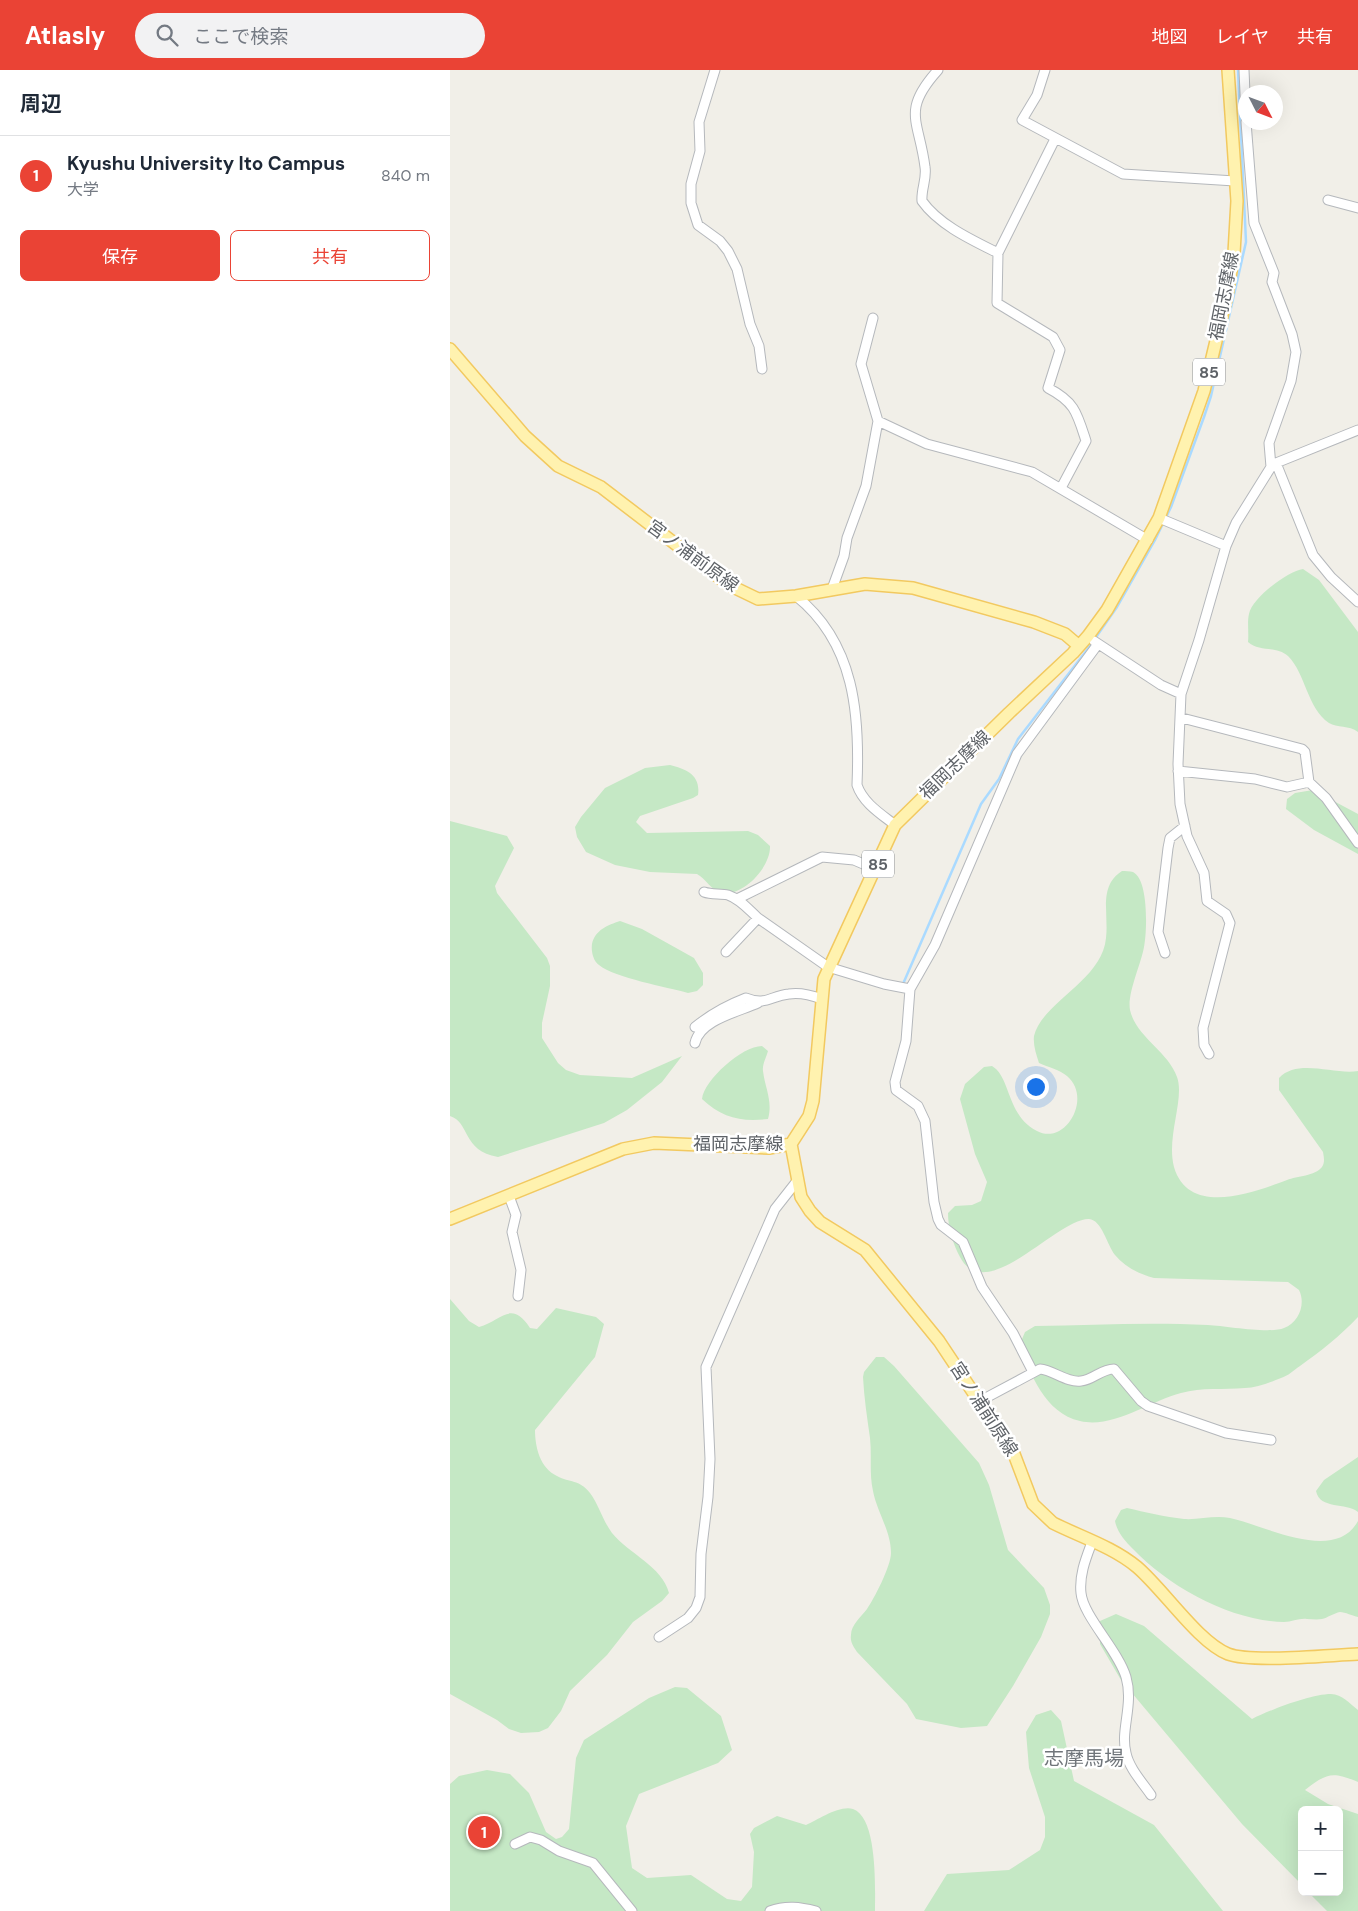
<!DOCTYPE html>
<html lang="ja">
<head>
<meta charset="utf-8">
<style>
	:root { --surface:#fff; --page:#f2f2f3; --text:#1f2937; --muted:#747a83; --line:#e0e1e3; --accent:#ea4335 }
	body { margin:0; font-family:"DM Sans","Noto Sans JP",sans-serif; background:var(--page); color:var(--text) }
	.controls { position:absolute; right:15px; bottom:15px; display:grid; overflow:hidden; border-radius:8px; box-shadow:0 5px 20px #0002 }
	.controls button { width:45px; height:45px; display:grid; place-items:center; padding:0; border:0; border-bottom:1px solid var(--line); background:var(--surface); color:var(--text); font:25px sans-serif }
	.compass { position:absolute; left:788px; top:15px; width:45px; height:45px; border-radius:50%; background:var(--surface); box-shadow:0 5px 20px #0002; rotate:132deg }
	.you { position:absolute; left:585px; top:1016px; width:18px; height:18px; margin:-12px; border:4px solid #fff; border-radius:50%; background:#1a73e8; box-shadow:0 0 0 8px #1a73e833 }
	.badge { display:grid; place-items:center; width:32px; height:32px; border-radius:50%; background:var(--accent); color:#fff; font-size:16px; font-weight:700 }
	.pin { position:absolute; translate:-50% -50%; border:2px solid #fff; box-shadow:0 1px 5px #0006 }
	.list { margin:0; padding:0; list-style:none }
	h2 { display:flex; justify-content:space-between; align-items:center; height:65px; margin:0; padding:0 20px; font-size:21px }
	h2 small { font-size:16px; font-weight:400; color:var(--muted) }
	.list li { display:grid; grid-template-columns:32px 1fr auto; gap:15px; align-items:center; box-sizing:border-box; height:80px; padding:0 20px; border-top:1px solid var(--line) }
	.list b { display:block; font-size:19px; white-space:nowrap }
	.list p { margin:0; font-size:16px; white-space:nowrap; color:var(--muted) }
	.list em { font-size:16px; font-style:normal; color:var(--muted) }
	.actions { display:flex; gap:10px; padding:15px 20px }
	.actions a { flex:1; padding:11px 0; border:1px solid var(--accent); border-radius:8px; text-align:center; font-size:18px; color:var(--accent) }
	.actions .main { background:var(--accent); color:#fff }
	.icon { flex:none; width:28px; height:28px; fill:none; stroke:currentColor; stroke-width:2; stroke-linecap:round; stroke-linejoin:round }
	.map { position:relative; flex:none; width:908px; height:1841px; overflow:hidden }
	header { display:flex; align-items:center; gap:30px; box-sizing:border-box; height:70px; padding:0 25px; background:var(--accent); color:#fff }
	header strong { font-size:24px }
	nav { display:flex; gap:28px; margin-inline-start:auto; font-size:18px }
	.search { width:350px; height:45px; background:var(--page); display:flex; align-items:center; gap:12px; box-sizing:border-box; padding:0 18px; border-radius:28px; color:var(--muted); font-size:19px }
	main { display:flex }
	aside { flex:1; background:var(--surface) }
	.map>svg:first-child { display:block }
</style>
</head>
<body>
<header>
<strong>Atlasly</strong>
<div class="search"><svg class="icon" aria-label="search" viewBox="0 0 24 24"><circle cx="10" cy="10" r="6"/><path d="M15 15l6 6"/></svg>ここで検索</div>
<nav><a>地図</a><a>レイヤ</a><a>共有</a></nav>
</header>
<main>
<aside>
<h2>周辺<small></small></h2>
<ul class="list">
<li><span class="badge">1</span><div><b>Kyushu University Ito Campus</b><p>大学</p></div><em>840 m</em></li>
</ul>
<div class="actions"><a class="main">保存</a><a>共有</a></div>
</aside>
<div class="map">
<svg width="908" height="1841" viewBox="0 0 908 1841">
	<rect width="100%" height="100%" fill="#f1efe8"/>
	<path fill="#c5e8c5" d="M853,499L869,510L908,562V662C899,655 887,658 879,653C857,638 856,604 838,586C827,576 809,582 798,572C799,563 797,552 799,544C802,528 838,501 853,499Z
		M220,695C236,699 251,705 248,725L243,728L190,746L186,752L197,763L298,761L308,765L320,776C321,797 293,827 271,823C263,822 255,808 247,804L200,802L165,795L136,782L127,767L125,757L131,747L155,718L195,698Z
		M863,720L908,744V784L864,760L836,739L837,729L845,723Z
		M0,751L57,766L64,778L45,816L47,823L97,888L100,896V916L92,953V968L108,993L116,1000L130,1005L182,1008L232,986L212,1012L177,1040L154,1053L48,1087C12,1081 20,1052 0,1046Z
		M672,801C675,801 680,801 683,802C699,810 697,862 694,877C691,894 677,924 680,940C686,967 718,981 727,1007C735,1029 716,1067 724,1097C739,1148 805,1122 837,1110C847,1106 865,1106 872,1097C875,1092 874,1088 873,1082L829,1020V1008C848,988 884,1005 908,1001V1247C890,1266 871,1281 850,1296C844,1300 838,1306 831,1308C821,1312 806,1318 795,1318C774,1320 752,1317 731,1323C700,1331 663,1359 630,1351C595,1343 580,1304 570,1274L575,1262L585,1256C642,1255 700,1252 758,1255C776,1256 820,1264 834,1258C849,1252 856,1234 849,1220L838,1212L704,1208C689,1204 675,1197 665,1185C657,1175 652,1150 639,1149C607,1148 536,1237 510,1187C503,1174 498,1158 498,1143L505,1136L522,1135L531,1131L537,1112L525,1084L510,1029L515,1014L534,997L542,996C561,1007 556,1045 587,1061C615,1076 643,1028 617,1006C610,1000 598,997 589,993C586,984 583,975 584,966C592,932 652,911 656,868C659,844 648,816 672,801Z
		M170,851L192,859L244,888L253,903V915L247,921L238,923C217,917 165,908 149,895C143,891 141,881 142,874C145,860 158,855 170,851Z
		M312,976L318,981C316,988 312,995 313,1001C315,1018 323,1031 318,1049C291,1052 272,1048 252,1029C254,1010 292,976 312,976Z
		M0,1229L19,1251L29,1257C51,1251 61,1229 80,1258L87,1259L106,1238L146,1247L154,1254L145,1287L85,1360C85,1377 90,1398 107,1406C120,1413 129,1409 140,1423C149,1435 153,1451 162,1463C179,1484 212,1496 219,1523L212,1531L183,1552L157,1585L120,1621L111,1641L98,1658L89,1662L71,1663L59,1659L47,1650L0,1624Z
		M426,1287H434L444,1296L529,1393L539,1415L558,1480L594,1518L600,1535V1544L591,1567L563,1616L537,1656L511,1658L466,1649L457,1634L407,1582C403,1576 400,1572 401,1565C401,1555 411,1547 417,1539C424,1529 441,1496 441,1483C441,1461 427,1442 423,1421C419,1403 422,1386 420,1368C417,1347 414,1327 413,1307L414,1302Z
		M908,1387V1442C896,1432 870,1440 866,1421L874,1410Z
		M677,1438C695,1442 715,1447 734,1449C749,1450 764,1445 780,1448C814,1455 885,1494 908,1451V1547C903,1546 895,1542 890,1542C884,1543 877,1548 872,1549C866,1550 862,1549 857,1549C849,1548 842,1552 834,1552C781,1551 719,1517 683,1479C675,1471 667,1462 665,1451L671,1440Z
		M666,1544L694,1556L802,1649C820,1640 861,1624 881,1624C892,1624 900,1634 908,1640V1712C882,1701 877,1703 855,1720L878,1734L908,1744V1841H877L858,1822H889V1740H852V1815L792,1754L671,1610L650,1574V1551Z
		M225,1617L237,1618L271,1646L282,1680L268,1693L189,1724L176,1756L182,1798L197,1808L241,1805L277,1829L291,1831L302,1817L304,1782L300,1764L304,1758L327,1746L356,1755C368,1750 389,1735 403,1739C428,1748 425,1819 425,1841H0V1714L9,1706L37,1700L60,1704L79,1723L96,1762L106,1769L112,1767L119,1759L126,1688L134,1670L199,1628Z
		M601,1640L611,1651L624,1711L704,1755L773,1841H474L497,1804L559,1800L590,1780L595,1767V1747L579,1698L576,1662L586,1645Z"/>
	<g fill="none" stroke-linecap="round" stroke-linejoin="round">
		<path stroke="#aadaff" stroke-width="2.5" d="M453,914L531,734L549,709L568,669L637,580L667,537L705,470L721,437L754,347L761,326L796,172L788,0"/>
		<defs>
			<path id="minor" d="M265,0L249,52L250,81L241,114V133L248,155L270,171L278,181L287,199L300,254L309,276L312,299
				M488,0C451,41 469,50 475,97C477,109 471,119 472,131C489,155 522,170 548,183
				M595,0L587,25L572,50L673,104L785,111
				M794,0L796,46
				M796,52L804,153L824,203L822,212L842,264L846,282L841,311L819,373L821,397
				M605,69L548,183L547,233L603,267L610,280L598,318C625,332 627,343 636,371L611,418
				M878,130L908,138
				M428,351L477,374L582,402L698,470
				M826,393L863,485L881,507L908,532
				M709,448L776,476
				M382,519L394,486L397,468L416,416L428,351L411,294L423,248
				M346,526C405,573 410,645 407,715C413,733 431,744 445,755
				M644,571L711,615L731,624
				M732,648L852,679L855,682L859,712L876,728L908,773
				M728,701L805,709L837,717L859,712
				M254,822C262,825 270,823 278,825C290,829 299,840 308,848
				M287,829L372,787L404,790L425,799
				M276,882L308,848L378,897L434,914L460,919
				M715,883L708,862L718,778L720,768L735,756
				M245,957C260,945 278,935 296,928C316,936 320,926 339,924C350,922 361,925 372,929
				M245,973C250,950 288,942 308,933
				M759,984L754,975L753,958L780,853L776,844L757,831L754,803L737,766L730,734L728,694L731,624L749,570L776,476L786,453L821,397L826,393L908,360
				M59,1126L66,1145L62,1162L71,1200L68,1226
				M583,1302L563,1263L532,1217L513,1172L491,1155L488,1149L484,1132L475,1051L468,1036L446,1020L445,1012L456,971L460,919L485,875L567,684L648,574
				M530,1331L590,1299C603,1300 617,1313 631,1311C643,1310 651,1299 664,1299L691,1331L698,1336L776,1363L821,1370
				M642,1472C636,1488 629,1505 631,1523C633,1546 668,1580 676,1607C684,1635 670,1660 676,1683C679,1698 692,1712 701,1725
				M209,1567L238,1548L246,1538L250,1527L251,1484L258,1427L260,1389L256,1297L325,1139L347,1111
				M65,1774L80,1767L91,1770L109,1781L143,1793L182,1841
				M320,1841C336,1835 350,1837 366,1841"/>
			<path id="major" d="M0,279L75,366L108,396L151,417L279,515L308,529L346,526L415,514L463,518L584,552L615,564L629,576
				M341,1074L351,1127L360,1141L370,1152L415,1180L489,1271L564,1384L583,1434L603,1453C631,1467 663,1477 687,1497C714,1520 748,1572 778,1584C802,1593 880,1585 908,1584
				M0,1149L173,1079L204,1073L319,1078L341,1074L359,1046L363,1031L374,909L445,755L559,643L623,583L638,566L657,540L709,448L754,321L777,225L784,183L787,131L778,0"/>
		</defs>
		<use href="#minor" stroke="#b5b8bc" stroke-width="11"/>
		<use href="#major" stroke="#f2c960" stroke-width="14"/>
		<use href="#minor" stroke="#fff" stroke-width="9"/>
		<use href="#major" stroke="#fff2af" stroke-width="11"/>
	</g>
	<g text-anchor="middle" stroke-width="5" stroke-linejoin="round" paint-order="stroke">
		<g fill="#fff" stroke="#8f9295" stroke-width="1">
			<rect x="743" y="288.5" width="32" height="27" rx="4"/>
			<rect x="412" y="780.5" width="32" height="27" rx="4"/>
		</g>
		<g font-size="16" font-weight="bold" fill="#5f6368">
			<text x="759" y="308">85</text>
			<text x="428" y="800">85</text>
		</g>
		<g font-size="18" fill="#5f6368" stroke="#fff">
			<text transform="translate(774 226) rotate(-79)" y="6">福岡志摩線</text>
			<text transform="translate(243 486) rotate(36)" y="6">宮ノ浦前原線</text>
			<text transform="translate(505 695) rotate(-44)" y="6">福岡志摩線</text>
			<text x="288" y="1080">福岡志摩線</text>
			<text transform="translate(534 1339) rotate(57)" y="6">宮ノ浦前原線</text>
		</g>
		<g font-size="20" fill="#70757a" stroke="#fff">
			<text x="634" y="1695">志摩馬場</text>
		</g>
	</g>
</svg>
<div class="controls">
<button>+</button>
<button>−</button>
</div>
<svg class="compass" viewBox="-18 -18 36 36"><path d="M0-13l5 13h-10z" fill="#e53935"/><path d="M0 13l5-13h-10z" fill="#747a83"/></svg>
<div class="you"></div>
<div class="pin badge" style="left:34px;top:1762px">1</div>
</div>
</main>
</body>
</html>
